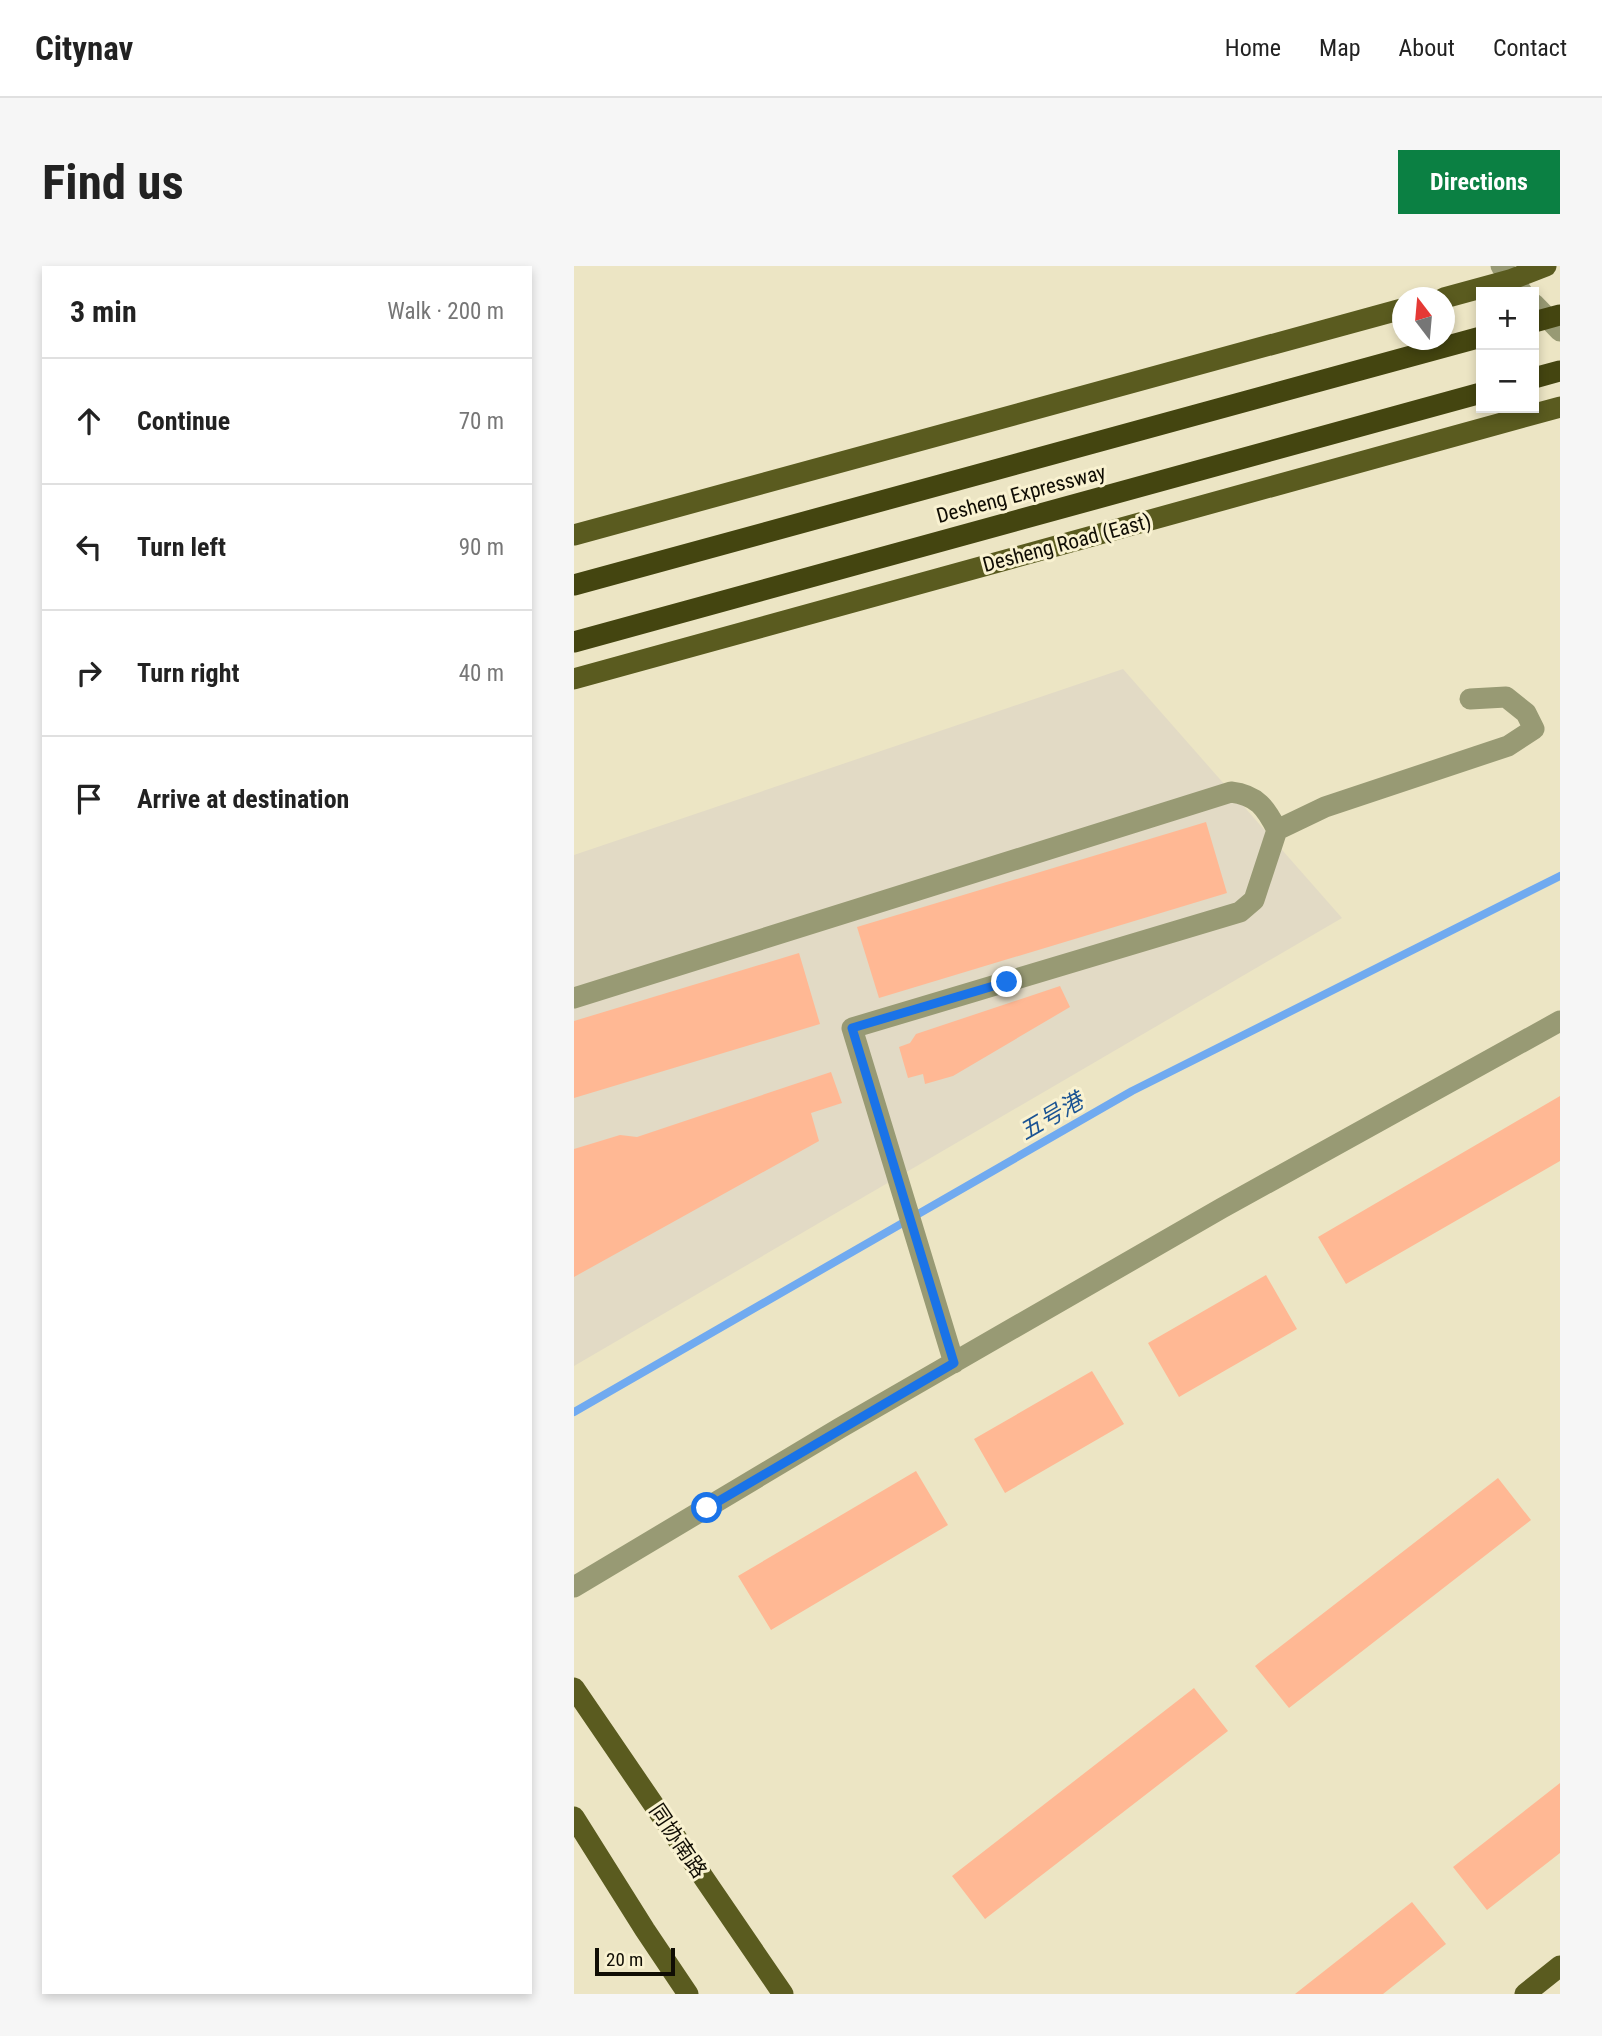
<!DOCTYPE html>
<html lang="en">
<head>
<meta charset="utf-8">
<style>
	:root { --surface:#fff; --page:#f6f6f6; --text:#222; --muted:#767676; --line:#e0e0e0; --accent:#0b8043 }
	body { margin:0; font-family:"Roboto Condensed","Noto Sans SC",sans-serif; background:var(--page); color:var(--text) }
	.controls { position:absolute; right:21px; top:21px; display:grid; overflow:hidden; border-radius:0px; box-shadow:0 4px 10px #0003 }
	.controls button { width:63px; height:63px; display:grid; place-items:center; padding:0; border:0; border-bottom:2px solid var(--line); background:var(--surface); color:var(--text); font:35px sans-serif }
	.compass { position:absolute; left:818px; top:21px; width:63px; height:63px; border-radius:50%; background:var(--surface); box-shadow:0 4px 10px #0003; rotate:344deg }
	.scale { position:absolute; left:21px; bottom:18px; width:80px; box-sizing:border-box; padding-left:7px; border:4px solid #100d04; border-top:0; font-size:19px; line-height:24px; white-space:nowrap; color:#100d04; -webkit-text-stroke:5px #f9f2d1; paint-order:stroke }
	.stop { position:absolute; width:21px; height:21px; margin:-16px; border:5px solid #1a73e8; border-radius:50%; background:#fff }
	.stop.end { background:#1a73e8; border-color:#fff; box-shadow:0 2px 7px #0008 }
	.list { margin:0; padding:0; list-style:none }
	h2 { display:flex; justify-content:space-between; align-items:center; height:91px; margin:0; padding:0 28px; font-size:30px }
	h2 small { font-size:23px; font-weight:400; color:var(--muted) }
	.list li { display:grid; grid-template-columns:46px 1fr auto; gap:21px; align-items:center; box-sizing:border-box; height:126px; padding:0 28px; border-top:2px solid var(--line) }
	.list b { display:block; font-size:26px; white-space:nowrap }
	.list em { font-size:23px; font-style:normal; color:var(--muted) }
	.icon { flex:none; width:38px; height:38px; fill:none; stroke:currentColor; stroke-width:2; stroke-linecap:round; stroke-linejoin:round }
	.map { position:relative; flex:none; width:986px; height:1728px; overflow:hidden; border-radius:0px }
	header { display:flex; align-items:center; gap:42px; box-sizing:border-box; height:98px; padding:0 35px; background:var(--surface); border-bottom:2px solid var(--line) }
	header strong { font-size:33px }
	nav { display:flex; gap:38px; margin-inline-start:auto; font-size:24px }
	.intro { display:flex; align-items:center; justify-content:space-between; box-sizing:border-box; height:168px; padding:0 42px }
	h1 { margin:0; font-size:49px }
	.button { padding:18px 32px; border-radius:0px; background:var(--accent); color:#fff; font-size:24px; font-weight:700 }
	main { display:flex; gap:42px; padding:0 42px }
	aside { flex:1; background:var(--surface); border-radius:0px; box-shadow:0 4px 10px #0003 }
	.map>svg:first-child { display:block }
</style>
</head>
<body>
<header>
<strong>Citynav</strong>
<nav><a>Home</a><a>Map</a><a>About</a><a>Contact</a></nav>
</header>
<div class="intro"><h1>Find us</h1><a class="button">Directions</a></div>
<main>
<aside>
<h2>3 min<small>Walk · 200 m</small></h2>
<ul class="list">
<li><svg class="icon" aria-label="ahead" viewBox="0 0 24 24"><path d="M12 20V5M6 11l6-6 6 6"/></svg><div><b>Continue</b></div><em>70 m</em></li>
<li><svg class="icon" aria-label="left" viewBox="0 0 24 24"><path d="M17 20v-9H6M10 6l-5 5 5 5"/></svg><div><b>Turn left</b></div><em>90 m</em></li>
<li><svg class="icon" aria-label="right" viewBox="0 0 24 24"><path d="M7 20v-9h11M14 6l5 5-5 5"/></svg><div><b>Turn right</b></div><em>40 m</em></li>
<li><svg class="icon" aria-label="arrive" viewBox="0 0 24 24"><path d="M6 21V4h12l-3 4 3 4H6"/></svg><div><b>Arrive at destination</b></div></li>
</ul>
</aside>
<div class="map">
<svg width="986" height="1728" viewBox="0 0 986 1728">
	<rect width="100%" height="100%" fill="#ece5c4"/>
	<path fill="#e2dac5" d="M549,403L768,652L0,1100V589Z"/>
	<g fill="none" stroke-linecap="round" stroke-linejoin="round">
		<path stroke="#70aaf0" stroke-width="8" d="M0,1146L558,825L986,610"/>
	</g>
	<path fill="#ffb894" d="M632,556L653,627L305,732L283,661Z
		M225,687L246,758L0,832V755Z
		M486,720L496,741L379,810L351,818L349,808L334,812L325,781L336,777L342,768Z
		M257,806L268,837L237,847L245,875L0,1011V883L46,869L63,871Z
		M986,830V895L772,1018L744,971Z
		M692,1009L723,1063L605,1131L574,1077Z
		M518,1105L550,1158L431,1227L400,1173Z
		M342,1205L374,1259L197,1364L164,1310Z
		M924,1212L957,1254L715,1442L681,1400Z
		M620,1422L654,1465L411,1653L378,1610Z
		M986,1517V1587L913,1644L879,1601Z
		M838,1636L872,1678L809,1728H721Z"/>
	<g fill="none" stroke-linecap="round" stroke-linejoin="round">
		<path stroke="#989a74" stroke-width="21" d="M927,0L948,26
			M960,38L986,65
			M703,564L751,541L934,480L960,463L952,447L932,431L896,433
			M0,732L657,526C683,529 692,542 703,564L680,634L666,646L278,762L380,1097
			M0,1321L266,1162L648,942L986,755"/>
		<path stroke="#5a5b1f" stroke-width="21" d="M870,32L936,14L972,0
			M0,269L828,43
			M0,413L986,141
			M0,1422L209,1728
			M0,1551L71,1664L114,1728
			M951,1728L986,1700"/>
		<path stroke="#444510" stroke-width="21" d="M960,112L986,105
			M0,319L907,71
			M0,376L907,127"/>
		<path stroke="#444510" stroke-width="21" d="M960,56L986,49"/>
	</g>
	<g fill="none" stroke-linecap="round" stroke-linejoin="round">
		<path stroke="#1a73e8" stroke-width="9" d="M133,1242L380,1097L278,762L433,716"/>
	</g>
	<g text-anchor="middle" stroke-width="6" stroke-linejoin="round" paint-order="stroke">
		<g font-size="21" fill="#100d04" stroke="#f9f2d1">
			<text transform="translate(447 228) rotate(-15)" y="7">Desheng Expressway</text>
			<text transform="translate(493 277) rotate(-15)" y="7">Desheng Road (East)</text>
			<text transform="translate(104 1575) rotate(56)" y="7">同协南路</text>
		</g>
		<g font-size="23" font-style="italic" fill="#1a5393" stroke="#f9f2d1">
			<text transform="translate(477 850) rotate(-30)" y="8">五号港</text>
		</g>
	</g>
</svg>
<div class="controls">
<button>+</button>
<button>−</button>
</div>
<svg class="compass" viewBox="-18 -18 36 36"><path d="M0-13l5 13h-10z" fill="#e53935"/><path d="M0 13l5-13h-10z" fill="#767676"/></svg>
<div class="scale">20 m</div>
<div class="stop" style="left:133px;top:1242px"></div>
<div class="stop end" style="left:433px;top:716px"></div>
</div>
</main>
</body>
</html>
